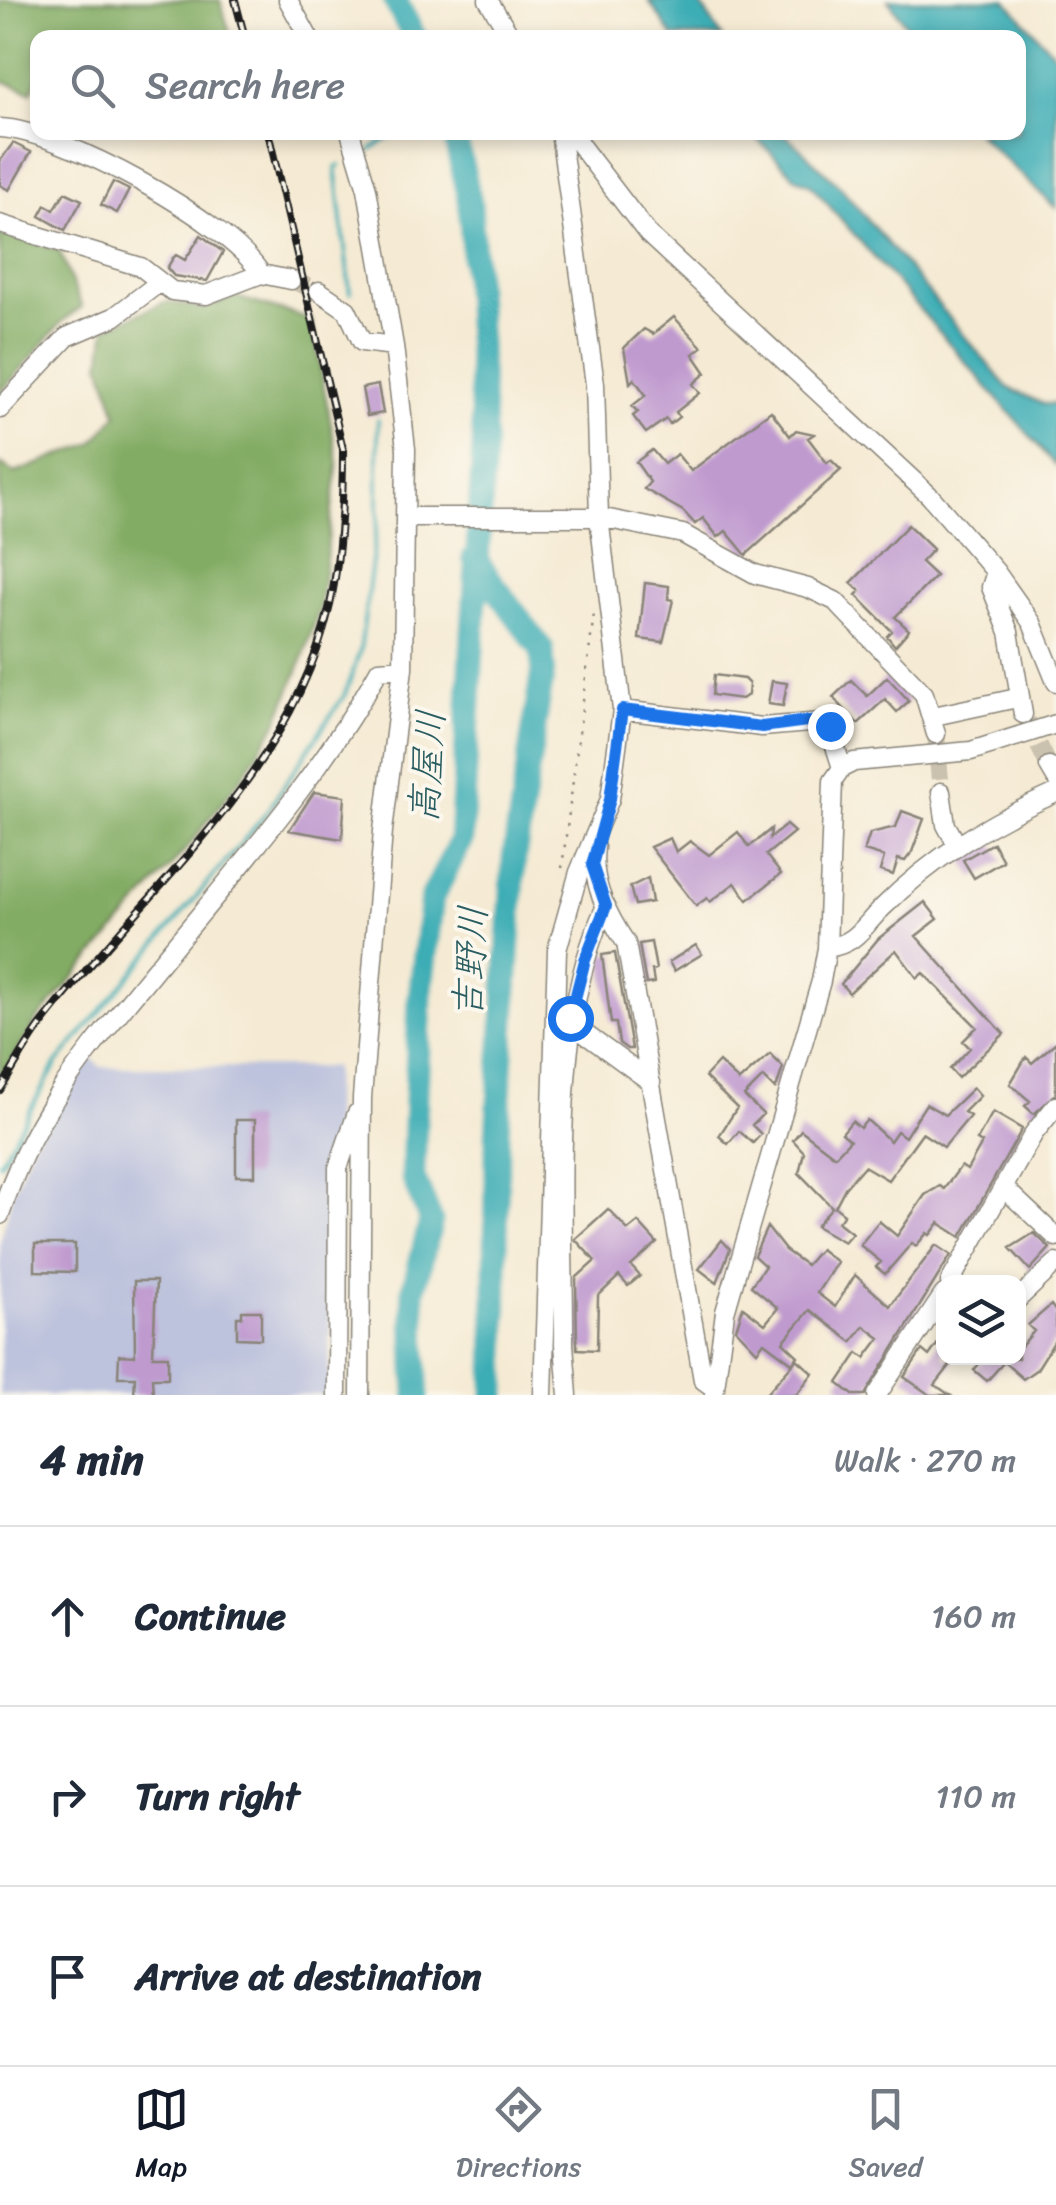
<!DOCTYPE html>
<html lang="en">
<head>
<meta charset="utf-8">
<style>
	:root { --surface:#fff; --page:#f2f2f3; --text:#1f2937; --muted:#747a83; --line:#e0e1e3; --accent:#111827 }
	body { margin:0; font-family:Sriracha,"Klee One",sans-serif; background:var(--page); color:var(--text) }
	.controls { position:absolute; right:30px; bottom:30px; display:grid; overflow:hidden; border-radius:20px; box-shadow:0 5px 15px #0003 }
	.controls button { width:90px; height:90px; display:grid; place-items:center; padding:0; border:0; border-bottom:2px solid var(--line); background:var(--surface); color:var(--text); font:50px sans-serif }
	.stop { position:absolute; width:30px; height:30px; margin:-22px; border:8px solid #1a73e8; border-radius:50%; background:#fff }
	.stop.end { background:#1a73e8; border-color:#fff; box-shadow:0 2px 10px #0008 }
	.list { margin:0; padding:0; list-style:none }
	h2 { display:flex; justify-content:space-between; align-items:center; height:130px; margin:0; padding:0 40px; font-size:42px }
	h2 small { font-size:32px; font-weight:400; color:var(--muted) }
	.list li { display:grid; grid-template-columns:65px 1fr auto; gap:30px; align-items:center; box-sizing:border-box; height:180px; padding:0 40px; border-top:2px solid var(--line) }
	.list b { display:block; font-size:38px; white-space:nowrap }
	.list em { font-size:32px; font-style:normal; color:var(--muted) }
	.icon { flex:none; width:55px; height:55px; fill:none; stroke:currentColor; stroke-width:2; stroke-linecap:round; stroke-linejoin:round }
	.map { position:relative; flex:none; width:1056px; height:1395px; overflow:hidden }
	.search { position:absolute; background:var(--surface); box-shadow:0 5px 15px #0003; left:30px; right:30px; top:30px; height:110px; display:flex; align-items:center; gap:25px; box-sizing:border-box; padding:0 35px; border-radius:20px; color:var(--muted); font-size:38px }
	.sheet { height:670px; background:var(--surface) }
	nav { display:flex; justify-content:space-around; align-items:center; box-sizing:border-box; height:140px; border-top:2px solid var(--line); background:var(--surface); font-size:28px; color:var(--muted) }
	nav a { display:grid; justify-items:center; gap:5px }
	nav .on { color:var(--accent) }
	.map>svg:first-child { display:block }
</style>
</head>
<body>
<div class="map">
<svg width="1056" height="1395" viewBox="0 0 1056 1395">
	<rect width="100%" height="100%" fill="#fbf7ec"/>
	<filter id="ink" filterUnits="userSpaceOnUse"><feTurbulence type="fractalNoise" baseFrequency=".01" numOctaves="2"/><feDisplacementMap in="SourceGraphic" scale="20" xChannelSelector="R" yChannelSelector="G"/><feConvolveMatrix kernelMatrix="1 2 1 2 8 2 1 2 1" color-interpolation-filters="sRGB"/></filter>
	<filter id="wash" filterUnits="userSpaceOnUse"><feTurbulence type="fractalNoise" baseFrequency=".0048" numOctaves="4" result="noise"/><feDisplacementMap in="SourceGraphic" scale="40" xChannelSelector="R" yChannelSelector="G"/><feGaussianBlur stdDeviation="2.25" result="paint"/><feColorMatrix in="noise" values="0 0 0 0 0 0 0 0 0 0 0 0 0 0 0 0 0 1.4 0 .05"/><feComposite in="paint" operator="in"/></filter>
	<g filter="url(#wash)">
		<rect width="100%" height="100%" fill="#f5ead3"/>
		<path fill="#bec3dd" d="M90,1056L101,1067H334L329,1395H0V1242L13,1192L34,1141Z"/>
		<path fill="#82ac63" stroke="#4f6440" stroke-width="2.5" d="M0,0H220L231,37L38,38L37,81L31,92L0,80Z
			M0,233L59,250L82,307L63,321L0,393Z
			M236,297L311,319L338,461L320,607L300,666L276,725L244,774L188,847L37,1020L0,1078V464L15,473L93,443L117,414L101,364L106,328L167,301L202,309Z"/>
		<path fill="#3cadb5" stroke="#2c6468" stroke-width="2.5" d="M648,0H698L722,37H673Z
			M888,0H1006L1056,56V208L977,133L1018,132V38L915,37Z
			M751,133H784L839,185L1007,387L1043,404H1056V466L811,185L795,177Z"/>
		<g fill="none" stroke-linecap="round" stroke-linejoin="round">
			<path stroke="#3cadb5" stroke-width="4" d="M371,150L397,132
				M340,165L336,167L350,293
				M0,1163L57,1063L264,816L345,694L360,651L378,517V420"/>
			<path stroke="#3cadb5" stroke-width="25" d="M395,0L415,38
				M474,558L542,650L543,669L514,858L497,1136L495,1395
				M417,1395L413,1291L431,1221L413,1177L420,996L432,898L461,840L484,443L470,202L454,132"/>
		</g>
		<g id="blocks">
			<path fill="#bf9acf" d="M13,143L31,152L9,190L0,185V161Z
				M113,182L129,190L117,213L101,205Z
				M65,192L82,200L65,230L40,216L46,205L54,210Z
				M201,235L223,252L207,281L174,276L167,268L173,258L176,255L185,260Z
				M674,317L702,347L693,354L706,373L693,384L700,393L676,412L679,417L670,424L666,419L646,433L633,416L638,412L632,406L646,395L634,379L630,383L624,348L644,329L653,334Z
				M378,385L383,413L367,416L362,388Z
				M771,411L790,436L796,430L814,434L808,438L827,463L831,460L841,470L746,555L726,531L718,537L703,518L695,524L683,511L644,489L650,482L636,462L652,450L664,464L677,454L691,471Z
				M908,525L933,549L921,562L936,576L895,617L909,630L895,646L887,636L892,631L856,595L860,591L851,583Z
				M645,583L669,586L668,599L673,600L663,642L639,639Z
				M714,675L744,679L749,684L748,695L742,699L712,695Z
				M887,677L909,701L897,712L885,699L858,724L833,697L851,680L867,696Z
				M772,681L787,683L783,706L768,704Z
				M314,792L345,796L342,839L289,830Z
				M902,811L924,819L912,852L905,861L898,859L893,875L880,871L884,857L864,851L870,833L896,827Z
				M786,825L794,832L766,855L781,874L748,900L735,883L710,902L707,898L696,906L650,847L670,838L676,852L690,841L709,855L738,832L749,847L771,829L770,838Z
				M993,843L1003,861L974,878L963,860Z
				M648,878L652,902L635,905L630,887Z
				M925,902L938,919L916,936L1004,1034L958,1078L950,1069L970,1048L963,1041L977,1027L923,973L917,978L896,950L849,993L841,984L878,939Z
				M651,942L656,969L652,970L654,983L646,984L639,944Z
				M696,945L702,954L674,971L669,962Z
				M615,953L632,1049H627L619,1043L616,1023H611L602,955Z
				M1056,1042V1094L1034,1114L1025,1106L1030,1101L1010,1084L1026,1057L1032,1063Z
				M770,1054L783,1067L777,1086L775,1089L763,1077L744,1096L763,1114L752,1125L761,1134L753,1143L739,1131L728,1144L719,1136L737,1108L705,1077L719,1062L739,1081Z
				M973,1088L980,1096L964,1112L970,1116L944,1147L922,1133L888,1180L864,1166L845,1188L835,1207L844,1214L838,1222L852,1233L844,1242L816,1226L832,1207L799,1173L804,1152L793,1140L801,1130L835,1156L850,1140L842,1133L852,1121L860,1128L867,1120L890,1141L897,1131L905,1137L926,1104L945,1115Z
				M993,1112L1022,1129L961,1237L939,1223L930,1235L927,1233L916,1246L912,1243L885,1274L876,1267L881,1262L860,1245L879,1221L897,1236L925,1195L940,1186L944,1189L961,1166L967,1170L982,1143L977,1140Z
				M236,1120H255V1176H236Z
				M608,1209L628,1230L638,1222L657,1243L631,1266L640,1276L628,1286L619,1276L598,1296L597,1350L577,1349L576,1278L595,1261L575,1239Z
				M767,1227L785,1250L806,1265L820,1249L837,1262L817,1293L835,1307L855,1275L890,1306L936,1245L951,1255L865,1395H853L838,1383L858,1353L865,1358L880,1338L864,1326L852,1342L810,1310L783,1342L798,1356L792,1363L764,1342L757,1351L736,1329L743,1307L765,1324L778,1308L751,1286L765,1266L754,1256Z
				M1034,1233L1050,1248L1030,1270L1010,1248Z
				M722,1240L730,1249L717,1283L699,1269Z
				M35,1244H75V1272L35,1271Z
				M134,1281H156L153,1356H168V1378H152L153,1395H134L135,1377H118L119,1355L135,1356Z
				M1051,1305L1056,1312V1339L1037,1369L1023,1379L1004,1362L987,1381L974,1370L984,1358H1018V1350L1034,1331L1028,1325Z
				M242,1311H261V1339L237,1338V1317H242Z
				M944,1335V1358H956L935,1385L950,1395H930L904,1377L922,1350L929,1356Z
				M797,1359L813,1373L796,1395H765Z"/>
		</g>
	</g>
	<g filter="url(#ink)">
		<use href="#blocks" fill-opacity="0" stroke="#888378" stroke-width="2.5"/>
		<g fill="none" stroke-linecap="round" stroke-linejoin="round">
			<path stroke="#cac1ae" stroke-width="18" stroke-dasharray="18 9" stroke-linecap="butt" d="M291,280L319,291
				M1027,721L1049,766
				M936,734L941,792"/>
			<defs>
				<path id="minor" d="M288,0L309,38
					M488,0L512,38
					M0,128C61,130 230,222 261,274
					M350,132L367,189L394,346L406,449L403,668L383,831L362,1098L360,1395
					M570,132L648,234L930,496L996,572L1032,623L1056,682
					M0,224L141,267L172,291L206,295L261,274L291,280
					M319,291L347,310L362,342L394,346
					M0,409L67,337L114,317L160,282
					M405,517H599L683,534L755,574L808,588L835,601L924,694L936,734
					M996,572L991,587L1009,632L1023,714
					M622,710L762,727L821,722L829,727L842,768
					M934,716L1017,698
					M1049,766L1056,778
					M941,792L946,825L956,843
					M595,848C590,881 608,916 626,943L703,1380L714,1388
					M827,948C856,944 862,928 881,909C934,856 989,823 1056,793
					M570,1023L651,1082
					M1003,1187L1056,1237
					M0,1215C34,1111 85,1055 152,973C231,876 318,780 379,670L403,668
					M950,1282L1034,1133L1056,1106
					M1018,1299L1056,1263
					M337,1395L338,1168L357,1113
					M543,1395L557,950L579,872L610,799L622,710L599,517L595,384L560,132
					M568,1395L564,1344C565,1212 548,1025 606,906
					M714,1395L725,1312L821,981L827,948L833,781L842,768L854,762L971,751L1056,724
					M877,1395L944,1294"/>
			</defs>
			<use href="#minor" stroke="#888378" stroke-width="21"/>
			<path stroke="#888378" stroke-width="2.5" stroke-dasharray="2.5 8" stroke-linecap="butt" d="M562,868L594,613"/>
			<use href="#minor" stroke="#fff" stroke-width="18"/>
			<defs>
				<path id="rail" d="M235,0L245,38
					M0,1090C14,1068 26,1045 41,1025C143,892 289,779 329,609C341,558 343,501 343,449L268,132"/>
			</defs>
			<use href="#rail" stroke="#1c1c1c" stroke-width="8"/>
			<use href="#rail" stroke="#fbf7ec" stroke-width="4" stroke-dasharray="11" stroke-linecap="butt"/>
		</g>
	</g>
	<g fill="none" stroke-linecap="round" stroke-linejoin="round" filter="url(#ink)">
		<path stroke="#1a73e8" stroke-width="12" d="M570,1018L585,960L606,906L592,865L610,799L622,710L762,727L807,721L830,726"/>
	</g>
	<g text-anchor="middle" stroke-width="8" stroke-linejoin="round" paint-order="stroke">
		<g font-size="38" font-style="italic" fill="#2a5d61" stroke="#fbf7ec">
			<text transform="translate(427 766) rotate(-86)" y="13">高屋川</text>
			<text transform="translate(470 962) rotate(-87)" y="13">吉野川</text>
		</g>
	</g>
</svg>
<div class="controls">
<button><svg class="icon" aria-label="layers" viewBox="0 0 24 24"><path d="M12 4l9 5-9 5-9-5zM3 14l9 5 9-5"/></svg></button>
</div>
<div class="stop" style="left:570px;top:1018px"></div>
<div class="stop end" style="left:830px;top:726px"></div>
<div class="search"><svg class="icon" aria-label="search" viewBox="0 0 24 24"><circle cx="10" cy="10" r="6"/><path d="M15 15l6 6"/></svg>Search here</div>
</div>
<section class="sheet">
<h2>4 min<small>Walk · 270 m</small></h2>
<ul class="list">
<li><svg class="icon" aria-label="ahead" viewBox="0 0 24 24"><path d="M12 20V5M6 11l6-6 6 6"/></svg><div><b>Continue</b></div><em>160 m</em></li>
<li><svg class="icon" aria-label="right" viewBox="0 0 24 24"><path d="M7 20v-9h11M14 6l5 5-5 5"/></svg><div><b>Turn right</b></div><em>110 m</em></li>
<li><svg class="icon" aria-label="arrive" viewBox="0 0 24 24"><path d="M6 21V4h12l-3 4 3 4H6"/></svg><div><b>Arrive at destination</b></div></li>
</ul>
</section>
<nav>
<a class="on"><svg class="icon" aria-label="map" viewBox="0 0 24 24"><path d="M3 6l6-2 6 2 6-2v14l-6 2-6-2-6 2zM9 4v14M15 6v14"/></svg>Map</a>
<a><svg class="icon" aria-label="directions" viewBox="0 0 24 24"><path d="M12 3l9 9-9 9-9-9zM9 14v-3h6M13 9l2 2-2 2"/></svg>Directions</a>
<a><svg class="icon" aria-label="saved" viewBox="0 0 24 24"><path d="M7 4h10v16l-5-4-5 4z"/></svg>Saved</a>
</nav>
</body>
</html>
